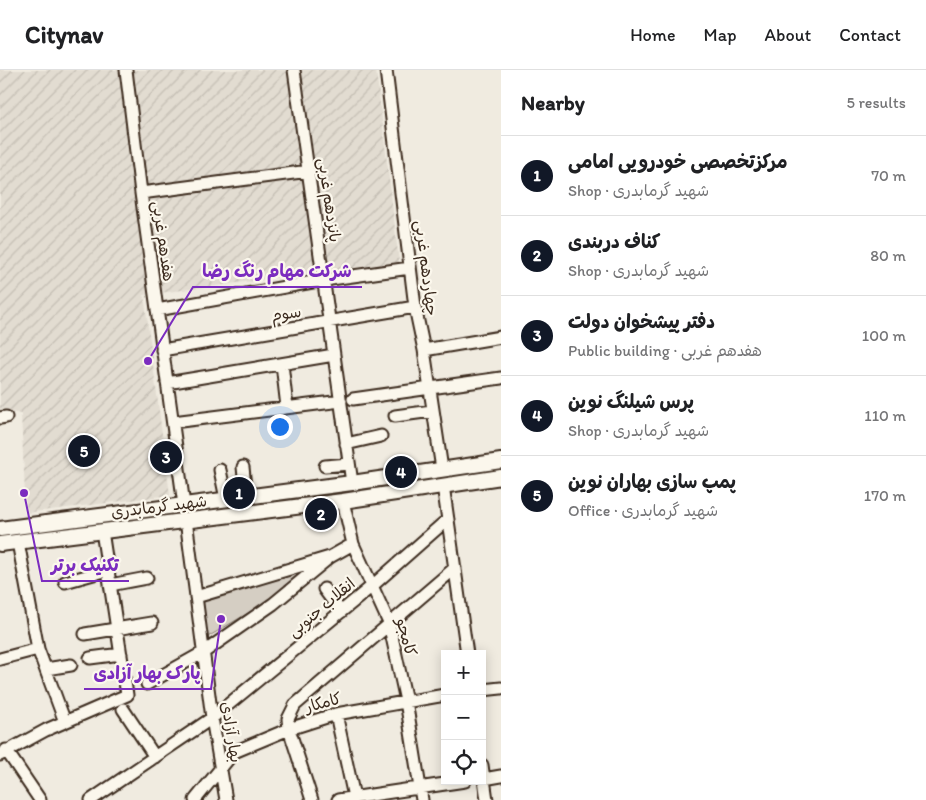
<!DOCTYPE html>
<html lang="en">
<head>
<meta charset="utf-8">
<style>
	:root { --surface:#fff; --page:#f2f2f2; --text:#202124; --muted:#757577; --line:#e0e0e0; --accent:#111827 }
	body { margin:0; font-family:Itim,"Playpen Sans Arabic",sans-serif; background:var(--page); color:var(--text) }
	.controls { position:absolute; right:15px; bottom:15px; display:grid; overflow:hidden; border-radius:0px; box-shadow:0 2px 12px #0003 }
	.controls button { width:45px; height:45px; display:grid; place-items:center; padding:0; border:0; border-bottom:1px solid var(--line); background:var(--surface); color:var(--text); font:25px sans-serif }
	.you { position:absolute; left:279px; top:356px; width:18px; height:18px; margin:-12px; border:4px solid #fff; border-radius:50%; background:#1a73e8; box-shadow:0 0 0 8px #1a73e833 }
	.badge { display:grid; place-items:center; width:32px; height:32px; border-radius:50%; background:var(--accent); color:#fff; font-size:16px; font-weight:700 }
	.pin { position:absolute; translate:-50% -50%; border:2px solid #fff; box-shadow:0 1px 5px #0006 }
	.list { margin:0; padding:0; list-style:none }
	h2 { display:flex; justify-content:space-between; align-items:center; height:65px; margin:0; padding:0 20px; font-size:21px }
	h2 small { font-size:16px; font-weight:400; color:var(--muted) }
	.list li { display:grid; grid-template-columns:32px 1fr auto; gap:15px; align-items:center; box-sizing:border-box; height:80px; padding:0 20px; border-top:1px solid var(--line) }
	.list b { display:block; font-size:19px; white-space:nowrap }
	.list p { margin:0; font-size:16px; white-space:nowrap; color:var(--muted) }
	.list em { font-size:16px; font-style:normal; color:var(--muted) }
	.icon { flex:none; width:28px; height:28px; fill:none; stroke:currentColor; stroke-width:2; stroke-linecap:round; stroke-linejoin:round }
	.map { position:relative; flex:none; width:501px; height:730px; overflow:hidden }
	header { display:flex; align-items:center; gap:30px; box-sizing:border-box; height:70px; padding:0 25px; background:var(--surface); border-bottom:1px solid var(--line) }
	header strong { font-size:24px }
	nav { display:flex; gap:28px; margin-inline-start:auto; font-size:18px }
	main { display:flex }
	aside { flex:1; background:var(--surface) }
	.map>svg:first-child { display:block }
</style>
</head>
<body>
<header>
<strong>Citynav</strong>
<nav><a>Home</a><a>Map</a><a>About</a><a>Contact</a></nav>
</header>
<main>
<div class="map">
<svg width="501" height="730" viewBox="0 0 501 730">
	<defs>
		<pattern id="industrial-furrows" width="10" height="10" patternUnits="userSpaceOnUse" patternTransform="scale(1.25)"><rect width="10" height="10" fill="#e2dcd1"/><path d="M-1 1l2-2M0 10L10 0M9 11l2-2" fill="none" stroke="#c3bdb3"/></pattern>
	</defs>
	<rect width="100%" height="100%" fill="#f0ebe0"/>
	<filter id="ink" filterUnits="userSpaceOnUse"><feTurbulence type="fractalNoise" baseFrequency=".02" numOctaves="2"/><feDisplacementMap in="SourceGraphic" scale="10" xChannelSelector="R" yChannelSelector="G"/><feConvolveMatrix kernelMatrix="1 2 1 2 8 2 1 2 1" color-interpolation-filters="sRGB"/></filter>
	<g filter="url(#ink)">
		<path fill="url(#industrial-furrows)" d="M0,0H376L399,192L144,225L170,425L26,443L21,344L0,340Z"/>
		<path fill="#d5cec3" stroke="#887c70" d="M306,496L282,523L206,568L201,530Z"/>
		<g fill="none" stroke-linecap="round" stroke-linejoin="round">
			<defs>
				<path id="minor" d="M126,0L141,123L184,435
					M294,0L352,413
					M386,0L415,237L424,280L442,399
					M141,123L309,101
					M157,240L324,210L410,198
					M162,280L415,237
					M424,280L501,267
					M282,294L287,337
					M167,313L334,285
					M353,329L501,308
					M395,346L432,341
					M0,348L6,347
					M173,352L341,331
					M346,374L381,366
					M325,396L349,394
					M243,397L246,427
					M220,400L226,429
					M443,415L467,584
					M343,431L353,474L389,553L406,631L422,730
					M186,450L212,648L226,730
					M18,472L38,579L65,652
					M65,512L108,500
					M110,515L147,508
					M324,519L341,542
					M196,527L330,487L353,474
					M85,564L152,553
					M90,588L121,584
					M0,589L38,579
					M46,599L71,595
					M147,614L204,582L273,534L330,487
					M482,620L501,618
					M123,639L155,687
					M336,644L354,727
					M6,680L40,730
					M0,685L46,660L127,625L102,461
					M482,695L487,730
					M484,709L501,706
					M91,730L212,648L371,517L448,449
					M195,730L234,682L289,659L336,644L445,625
					M312,730L289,659L288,649L295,635L455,498
					M338,730L465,711"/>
				<path id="major" d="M0,459L352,413L501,391
					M0,474L343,431L501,407"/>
			</defs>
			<use href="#minor" stroke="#3b2a1e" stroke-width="15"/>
			<use href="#major" stroke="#3b2a1e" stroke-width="18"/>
			<use href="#minor" stroke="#fbf7ec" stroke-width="11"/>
			<use href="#major" stroke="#fbf7ec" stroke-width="14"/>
		</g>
	</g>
	<g text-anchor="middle" stroke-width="4.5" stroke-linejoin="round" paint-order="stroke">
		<g font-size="16" fill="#3b2a1e" stroke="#fbf7ec">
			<text transform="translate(330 130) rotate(82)" y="6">پانزدهم غربی</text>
			<text transform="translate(164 171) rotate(82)" y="6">هفدهم غربی</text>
			<text transform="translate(427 198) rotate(83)" y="6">چهاردهم غربی</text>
			<text transform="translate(286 243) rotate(-9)" y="6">سوم</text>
			<text transform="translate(159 436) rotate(-7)" y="6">شهید گرمابدری</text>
			<text transform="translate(321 537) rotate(-40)" y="6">انقلاب جنوبی</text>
			<text transform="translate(407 567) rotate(75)" y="6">کامجو</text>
			<text transform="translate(323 632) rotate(-15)" y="6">کامکار</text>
			<text transform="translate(232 662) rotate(81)" y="6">بهار آزادی</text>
		</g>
	</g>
	<path fill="none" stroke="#7b2cbf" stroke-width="2" d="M148 291L193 217H362M24 423L42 511H129M221 549L211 619H84"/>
	<g fill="#7b2cbf" stroke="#fbf7ec" stroke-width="2">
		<circle cx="148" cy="291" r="5"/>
		<circle cx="24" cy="423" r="5"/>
		<circle cx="221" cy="549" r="5"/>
	</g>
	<g font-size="18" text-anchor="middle" font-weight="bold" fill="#7b2cbf" stroke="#fbf7ec" stroke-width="4.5" stroke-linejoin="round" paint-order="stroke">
		<text x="277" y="207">شرکت مهام رنگ رضا</text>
		<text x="85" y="501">تکنیک برتر</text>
		<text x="147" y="609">پارک بهار آزادی</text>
	</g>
</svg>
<div class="controls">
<button>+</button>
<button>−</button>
<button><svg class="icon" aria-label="locate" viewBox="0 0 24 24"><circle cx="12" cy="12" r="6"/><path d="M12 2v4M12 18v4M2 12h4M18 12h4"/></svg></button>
</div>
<div class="you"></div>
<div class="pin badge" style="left:239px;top:423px">1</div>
<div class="pin badge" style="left:321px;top:444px">2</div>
<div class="pin badge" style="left:166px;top:387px">3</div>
<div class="pin badge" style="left:401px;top:402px">4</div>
<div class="pin badge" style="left:84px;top:381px">5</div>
</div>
<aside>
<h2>Nearby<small>5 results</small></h2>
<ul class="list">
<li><span class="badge">1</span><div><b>مرکزتخصصی خودرویی امامی</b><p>Shop · شهید گرمابدری</p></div><em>70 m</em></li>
<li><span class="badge">2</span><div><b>کناف دربندی</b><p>Shop · شهید گرمابدری</p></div><em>80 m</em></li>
<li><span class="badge">3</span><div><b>دفتر پیشخوان دولت</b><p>Public building · هفدهم غربی</p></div><em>100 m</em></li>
<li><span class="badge">4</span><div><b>پرس شیلنگ نوین</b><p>Shop · شهید گرمابدری</p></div><em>110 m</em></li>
<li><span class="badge">5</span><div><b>پمپ سازی بهاران نوین</b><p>Office · شهید گرمابدری</p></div><em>170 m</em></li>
</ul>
</aside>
</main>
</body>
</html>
